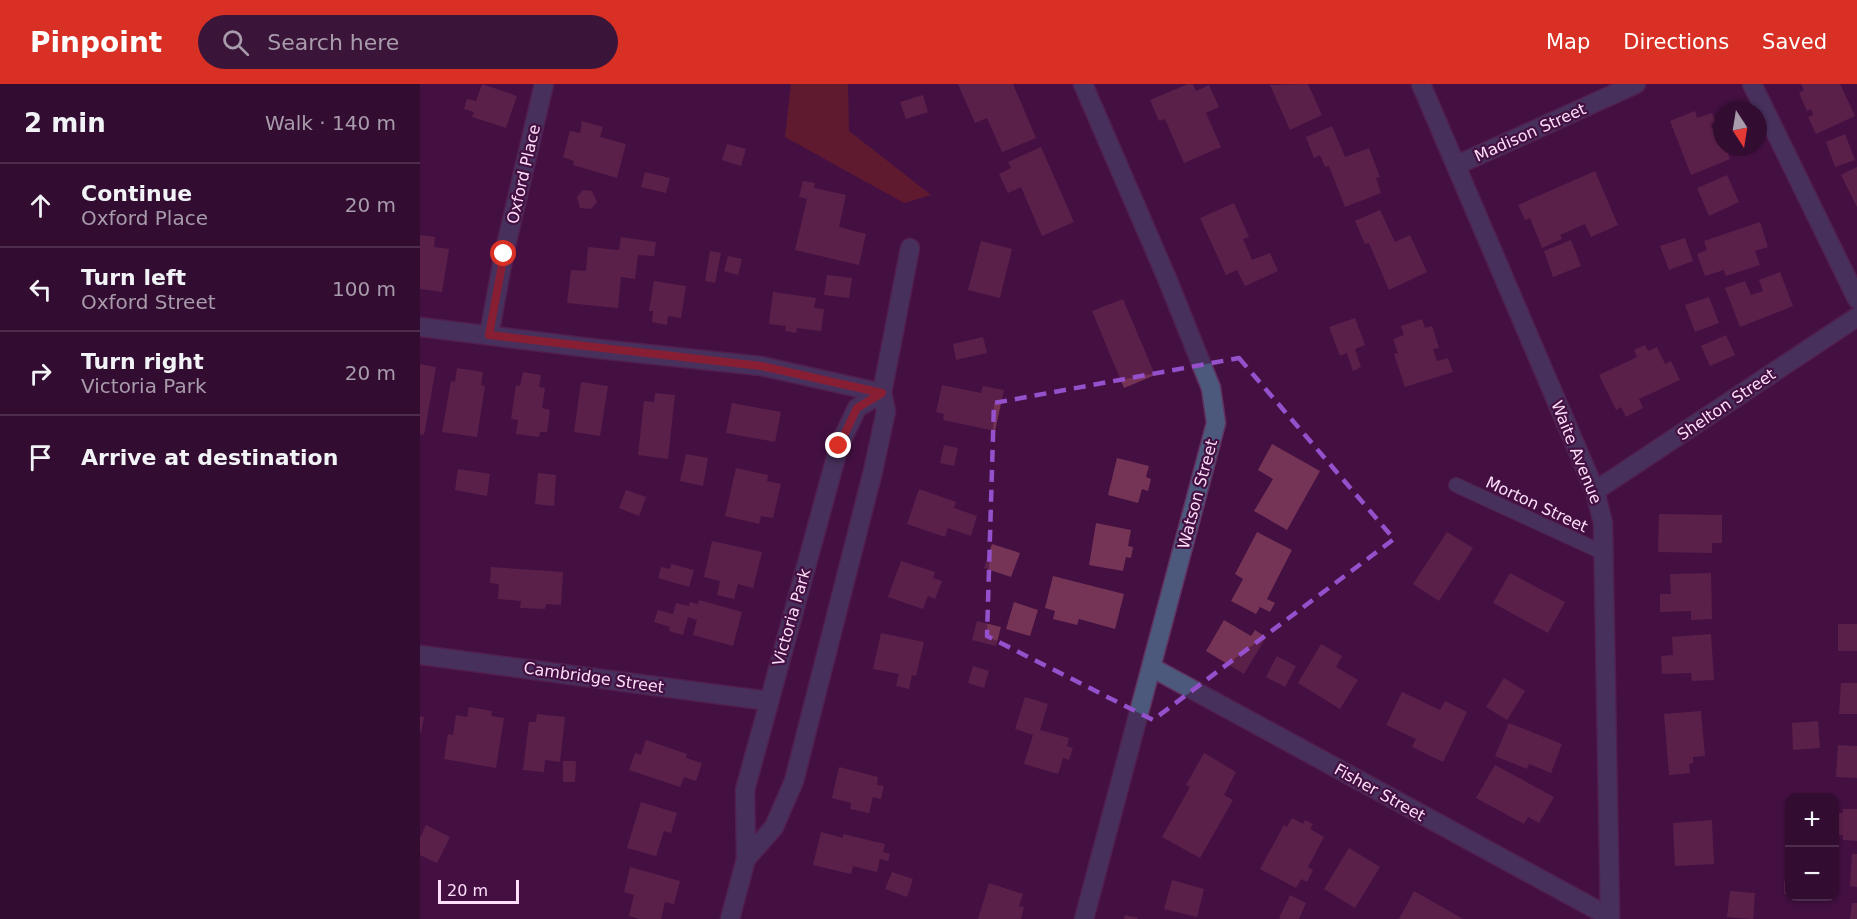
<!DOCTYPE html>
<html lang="en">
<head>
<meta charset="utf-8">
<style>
	:root { --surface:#320c31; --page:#3a1539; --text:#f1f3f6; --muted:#a89bab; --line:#4d2c4d; --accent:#d93025 }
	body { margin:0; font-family:"DejaVu Sans",sans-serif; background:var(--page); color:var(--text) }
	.controls { position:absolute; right:18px; bottom:18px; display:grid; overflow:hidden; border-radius:12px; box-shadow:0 2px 4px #0004 }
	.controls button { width:54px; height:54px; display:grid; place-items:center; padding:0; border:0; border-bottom:2px solid var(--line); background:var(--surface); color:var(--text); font:30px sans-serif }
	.compass { position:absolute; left:1293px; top:18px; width:54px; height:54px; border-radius:50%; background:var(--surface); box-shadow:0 2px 4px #0004; rotate:168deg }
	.scale { position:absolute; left:18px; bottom:15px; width:81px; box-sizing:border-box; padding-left:6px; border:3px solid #fedefb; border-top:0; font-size:16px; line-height:21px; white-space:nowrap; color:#fedefb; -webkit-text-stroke:4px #431041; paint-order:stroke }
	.stop { position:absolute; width:18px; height:18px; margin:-14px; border:4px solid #d93025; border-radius:50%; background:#fff }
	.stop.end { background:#d93025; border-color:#fff; box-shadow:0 2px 6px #0008 }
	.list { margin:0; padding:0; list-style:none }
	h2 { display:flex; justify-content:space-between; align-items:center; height:78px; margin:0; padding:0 24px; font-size:26px }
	h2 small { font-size:20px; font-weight:400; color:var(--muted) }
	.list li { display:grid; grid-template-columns:39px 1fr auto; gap:18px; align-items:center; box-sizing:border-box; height:84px; padding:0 24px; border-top:2px solid var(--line) }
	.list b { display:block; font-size:22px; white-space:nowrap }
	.list p { margin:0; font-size:20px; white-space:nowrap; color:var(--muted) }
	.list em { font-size:20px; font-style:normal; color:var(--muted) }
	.icon { flex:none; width:33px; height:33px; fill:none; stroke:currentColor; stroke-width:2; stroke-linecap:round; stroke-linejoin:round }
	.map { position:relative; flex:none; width:1437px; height:835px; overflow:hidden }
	header { display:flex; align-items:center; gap:36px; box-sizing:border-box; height:84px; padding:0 30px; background:var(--accent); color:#fff }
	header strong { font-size:28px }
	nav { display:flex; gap:33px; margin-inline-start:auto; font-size:21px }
	.search { width:420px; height:54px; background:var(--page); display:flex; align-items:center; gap:15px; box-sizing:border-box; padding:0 21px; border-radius:33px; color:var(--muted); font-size:22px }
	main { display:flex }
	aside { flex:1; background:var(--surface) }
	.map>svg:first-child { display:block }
</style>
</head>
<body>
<header>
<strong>Pinpoint</strong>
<div class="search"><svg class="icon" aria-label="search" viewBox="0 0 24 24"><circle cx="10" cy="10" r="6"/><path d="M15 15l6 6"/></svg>Search here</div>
<nav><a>Map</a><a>Directions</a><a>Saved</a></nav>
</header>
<main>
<aside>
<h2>2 min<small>Walk · 140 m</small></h2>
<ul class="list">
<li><svg class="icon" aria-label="ahead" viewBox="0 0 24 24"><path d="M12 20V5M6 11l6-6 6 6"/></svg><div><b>Continue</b><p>Oxford Place</p></div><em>20 m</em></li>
<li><svg class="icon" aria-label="left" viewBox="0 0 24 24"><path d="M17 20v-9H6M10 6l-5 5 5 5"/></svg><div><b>Turn left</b><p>Oxford Street</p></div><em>100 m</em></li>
<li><svg class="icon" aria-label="right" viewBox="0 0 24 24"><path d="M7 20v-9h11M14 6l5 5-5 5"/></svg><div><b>Turn right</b><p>Victoria Park</p></div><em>20 m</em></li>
<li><svg class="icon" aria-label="arrive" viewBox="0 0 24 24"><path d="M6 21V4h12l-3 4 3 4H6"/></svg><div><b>Arrive at destination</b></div></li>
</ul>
</aside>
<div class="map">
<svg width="1437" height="835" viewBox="0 0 1437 835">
	<rect width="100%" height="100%" fill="#431041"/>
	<path fill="#83261c" d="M371,0H428L429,47L511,111L484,119L365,53Z"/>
	<path fill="#753356" d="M62,0L97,12L86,44L52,33L54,28L44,25L47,15L56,17Z
		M538,0H593L616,54L582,68L567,34L555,39Z
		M768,0H773L776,7L789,1L799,23L786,29L801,63L764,79L745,35L739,37L730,16Z
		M888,0L902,31L870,46L850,1Z
		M1381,0H1420L1435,32L1396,50L1388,33L1393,31L1391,25L1387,27L1379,9L1384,6Z
		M503,11L508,28L486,35L480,18Z
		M1275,27L1277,34L1292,29L1296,38L1291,40L1292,44L1301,52L1299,62L1302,60V63H1306L1310,75L1271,91L1250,37Z
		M162,37L183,43L180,53L206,60L197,94L153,81L154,77L143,73L150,47L160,49Z
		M912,42L925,73L949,64L960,93L956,94L961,109L925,123L909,82L905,83L900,71L894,74L886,53Z
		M1425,50L1435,76L1415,83L1406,58Z
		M307,60L326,65L321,82L302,76Z
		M621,63L654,138L622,152L601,103L588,109L579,90L591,84L588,78Z
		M1437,83V123L1421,91Z
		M1175,87L1198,141L1171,153L1165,140L1140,151L1142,155L1122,164L1110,134L1105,136L1098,121Z
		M225,88L250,94L246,109L221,103Z
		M1307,91L1319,118L1289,132L1277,104Z
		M383,97L395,99L394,104L426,111L419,143L446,150L439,181L375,166L387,115L379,113Z
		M163,106L172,107L177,118L171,125L160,124L157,113Z
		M814,119L829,153L823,155L832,176L850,169L858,187L825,202L817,186L806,191L780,134Z
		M960,126L975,158L990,151L1007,188L969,206L949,159L945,160L935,137Z
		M1340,138L1348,163L1335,167L1340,181L1306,192L1304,186L1285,192L1277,170L1287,166L1284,157Z
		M0,151L15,153L14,163L29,165L22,208L0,205Z
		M201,153L236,158L234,172L218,171L215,195L201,193L198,224L147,219L151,186L166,187L168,163L199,166Z
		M1265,154L1273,177L1249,186L1240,162Z
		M1151,156L1161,182L1133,193L1124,167Z
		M561,157L592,165L580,214L548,206Z
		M290,167L301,169L295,199L285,197Z
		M308,172L322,175L318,191L304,187Z
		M1360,188L1373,222L1320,243L1305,204L1325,197L1331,211L1343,207L1339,196Z
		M407,191L432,194L429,214L404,211Z
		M234,197L266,202L261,234L248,232L247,241L232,238L233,227H229Z
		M353,208L396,214L394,224L404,225L401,247L377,244L376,249L365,247L366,242L349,240Z
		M1289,213L1299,239L1275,248L1265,221Z
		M703,215L735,291L704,304L672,227Z
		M935,234L945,261L935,265L941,283L933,287L927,269L920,272L909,243Z
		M1002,235L1005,244L1012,242L1019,264L1013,265L1017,277L1028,274L1033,288L985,303L974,270L978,269L973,255L984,251L981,242Z
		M1306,251L1315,271L1290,282L1281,262Z
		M563,253L567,269L536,276L533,260Z
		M1225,261L1228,267L1237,263L1245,280L1251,277L1260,296L1219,315L1223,324L1206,333L1201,323L1196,326L1179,291L1217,273L1214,266Z
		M0,280L16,283L4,351L0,350Z
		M37,284L63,288L61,301L65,302L57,353L22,348L31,297L35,298Z
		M103,288L121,291L119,303L125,304L122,324L130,326L127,348H120L119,353L96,350L98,336L91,335L96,301L100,302Z
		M161,298L188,302L180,352L154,348Z
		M522,301L561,309L563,302L584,306L575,347L523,336L524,330L516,328Z
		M235,309L255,311L248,375L218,371L224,317L234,318Z
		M312,319L361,328L355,358L306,349Z
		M852,360L900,387L867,446L834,427L853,395L838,386Z
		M524,361L538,364L534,382L520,379Z
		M266,370L288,374L283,402L260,397Z
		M697,374L729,382L726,393L731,395L728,407L722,405L718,419L688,411Z
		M316,384L348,391L347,397L361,400L353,434L341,432L339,440L305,432Z
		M38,385L70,390L67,412L35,406Z
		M118,389L136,391L134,422L115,420Z
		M499,405L536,418L534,424L557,432L551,452L528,444L525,453L487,440Z
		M206,406L226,413L219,432L199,424Z
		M1239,430L1302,431V459H1292V469L1238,468Z
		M676,439L711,446L708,462L713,463L711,474L706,473L703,487L669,481Z
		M837,448L872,466L847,515L855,519L850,528L840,523L836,530L811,517L823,495L815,490Z
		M1027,448L1053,464L1019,517L993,500Z
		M292,457L342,468L333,504L318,500L314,515L297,511L300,497L284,493Z
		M572,460L600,469L591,493L564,484Z
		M481,477L515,488L513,494L522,497L515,515L508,512L503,525L468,513Z
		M251,480L274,486L269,503L238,494L241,483L250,485Z
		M71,483L143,488L141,521L126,520L125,525L100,524L101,517L78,515L79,500L70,499Z
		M1090,489L1145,518L1128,549L1073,519Z
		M1291,489L1292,535L1271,536V527L1240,528V510H1251L1250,490Z
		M633,492L704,510L695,545L659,535L657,541L633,535L635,527L625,524Z
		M279,516L322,528L313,562L273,551L277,536L268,533L263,551L249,547L250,543L234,538L238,526L253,530L256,519L269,522L270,518L278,520Z
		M594,518L618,526L610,552L586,545Z
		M804,536L831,552L835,546L846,553L824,590L786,567Z
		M557,537L581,543L576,562L552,556Z
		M1418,540H1437V567H1418Z
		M461,549L504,558L496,592L492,591L489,605L476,602L479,590L453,585Z
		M1291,550L1294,596L1272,597L1271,589L1242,590L1241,572L1253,571L1252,553Z
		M901,560L922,572L916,583L938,596L920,625L878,599Z
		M857,572L876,582L865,603L846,593Z
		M553,582L569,587L564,604L548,599Z
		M1084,594L1105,607L1087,636L1066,623Z
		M1421,599H1437V630H1419Z
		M982,608L1020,626L1025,617L1047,628L1023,678L992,663L996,655L966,641Z
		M605,613L628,620L620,646L649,654L647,662L653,664L649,676L643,674L638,690L604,680L613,651L595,645Z
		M49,623L72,627L71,632L84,634L76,684L24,675L28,650L33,651L36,631L47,633Z
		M1281,627L1285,672L1273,673V679L1269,680L1270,689L1249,691L1244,630Z
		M117,630L145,633L140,678L125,676L124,688L103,686L109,638H116Z
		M0,632L4,633L1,648H0Z
		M1398,637L1400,664L1373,666L1372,639Z
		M1089,639L1142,660L1131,689L1109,680L1107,685L1075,672Z
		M226,656L267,670L266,674L282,679L276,697L264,693L260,703L209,686L215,669L221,671Z
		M1418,661L1437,662V694L1416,693Z
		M784,669L816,688L804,711L813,716L780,774L742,753L770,703L766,701Z
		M143,677H156L155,698H143Z
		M1075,681L1134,713L1119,739L1108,733L1104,740L1056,714Z
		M419,683L458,693L457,701L464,702L461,715L453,713L449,729L430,725L431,719L412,714Z
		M221,718L257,729L251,749L244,747L236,772L207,764Z
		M1423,725H1437V757L1423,756V751H1415L1416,729H1423Z
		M872,734L883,740L885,736L893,740L890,745L904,753L888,783L893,786L887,798L881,795L876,804L840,785L864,741L867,743Z
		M1292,736L1294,780L1255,782L1253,739Z
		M6,741L30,753L17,779L0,771V754Z
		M401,748L423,754V750L465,760L463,768L470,770L468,777L460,775L457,788L433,782L431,790L393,781Z
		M929,764L960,783L935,824L904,805Z
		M1432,770H1437V803L1430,802Z
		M210,783L260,797L254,820L245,818L241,835H220L209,832L214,811L204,808Z
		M472,788L493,795L487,813L465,805Z
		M752,796L784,805L777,833L744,825Z
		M1364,797H1370V810H1364Z
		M569,799L603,810L599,822L604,823L601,835H558Z
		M994,807L1043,835H979Z
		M1310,807L1335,809L1333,835L1307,833Z
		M870,811L886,819L879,835H861L859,834Z
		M1432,819H1437V835H1430Z
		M705,831L718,834V835H704Z"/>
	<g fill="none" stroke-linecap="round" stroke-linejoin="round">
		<defs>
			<path id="service" d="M1036,401L1184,469"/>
			<path id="minor" d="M663,0L746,192L791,304L796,339L664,835
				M1001,0L1175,407L1183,439L1190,835
				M1332,0L1437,215
				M1037,81L1216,0
				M0,243L179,265L341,282L462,309
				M69,251L84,170L124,0
				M1175,407L1437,233
				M0,571L349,617
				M731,583L1190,833
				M326,775L354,743L374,697L453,387L466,327L462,309L490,164
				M310,835L326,775L325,706L419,362L437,324L462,309"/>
		</defs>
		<use href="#service" stroke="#61315f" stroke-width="16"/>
		<use href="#minor" stroke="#61315f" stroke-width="21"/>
		<use href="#service" stroke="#4c587c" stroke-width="14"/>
		<use href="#minor" stroke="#4c587c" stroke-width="18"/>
	</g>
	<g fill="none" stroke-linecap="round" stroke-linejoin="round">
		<path stroke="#d93025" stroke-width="8" d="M84,170L69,251L341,282L462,309L437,324L419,362"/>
	</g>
	<path d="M0 0H1437V835H0ZM819,274L974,455L733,636L567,552L574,319Z" fill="#431041" fill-opacity=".55" fill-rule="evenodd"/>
	<path fill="none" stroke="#9550cb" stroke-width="4.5" stroke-dasharray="12 8" stroke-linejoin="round" d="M819,274L974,455L733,636L567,552L574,319Z"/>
	<g text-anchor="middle" stroke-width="4.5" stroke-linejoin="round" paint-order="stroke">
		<g font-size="16" fill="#fedefb" stroke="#431041">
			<text transform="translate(1110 48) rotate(-24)" y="6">Madison Street</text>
			<text transform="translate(103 90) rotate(-77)" y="6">Oxford Place</text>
			<text transform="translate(1306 320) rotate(-34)" y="6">Shelton Street</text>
			<text transform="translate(1157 368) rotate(68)" y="6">Waite Avenue</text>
			<text transform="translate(777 410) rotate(-75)" y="6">Watson Street</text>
			<text transform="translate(1117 420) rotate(25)" y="6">Morton Street</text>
			<text transform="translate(371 533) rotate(-74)" y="6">Victoria Park</text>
			<text transform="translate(174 593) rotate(8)" y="6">Cambridge Street</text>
			<text transform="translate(960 708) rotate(29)" y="6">Fisher Street</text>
		</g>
	</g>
</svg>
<div class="controls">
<button>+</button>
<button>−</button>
</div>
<svg class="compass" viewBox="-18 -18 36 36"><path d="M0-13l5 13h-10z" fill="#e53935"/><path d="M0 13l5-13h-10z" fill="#a89bab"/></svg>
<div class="scale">20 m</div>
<div class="stop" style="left:84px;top:170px"></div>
<div class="stop end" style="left:419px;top:362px"></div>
</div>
</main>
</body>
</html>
